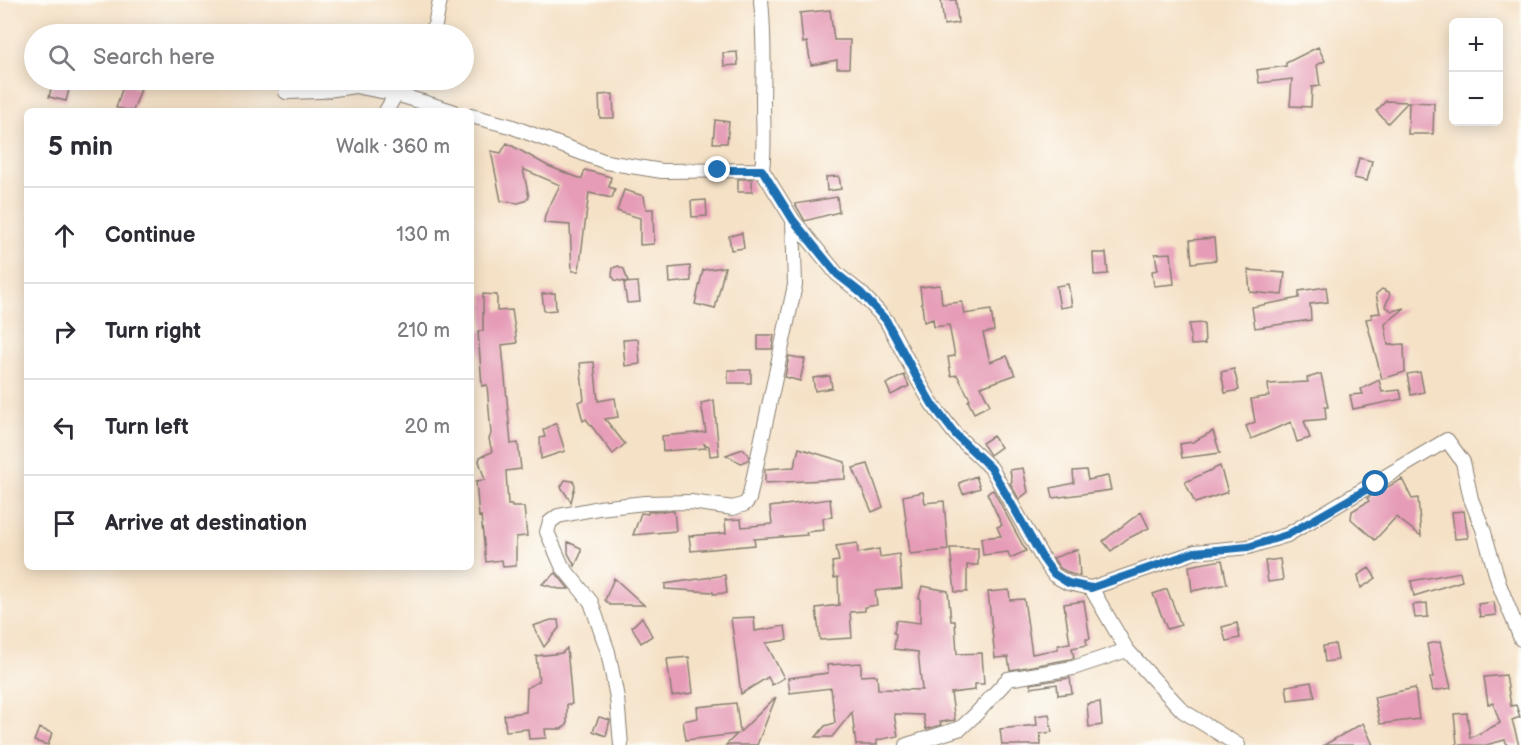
<!DOCTYPE html>
<html lang="en">
<head>
<meta charset="utf-8">
<style>
	:root { --surface:#fff; --page:#f7f7f7; --text:#2b2b33; --muted:#7c7c81; --line:#e1e1e2 }
	body { margin:0; font-family:"Balsamiq Sans",sans-serif; background:var(--page); color:var(--text) }
	.controls { position:absolute; right:18px; top:18px; display:grid; overflow:hidden; border-radius:9px; box-shadow:0 3px 15px #0003 }
	.controls button { width:54px; height:54px; display:grid; place-items:center; padding:0; border:0; border-bottom:2px solid var(--line); background:var(--surface); color:var(--text); font:30px sans-serif }
	.stop { position:absolute; width:18px; height:18px; margin:-14px; border:4px solid #1f6fb2; border-radius:50%; background:#fff }
	.stop.end { background:#1f6fb2; border-color:#fff; box-shadow:0 2px 6px #0008 }
	.list { margin:0; padding:0; list-style:none }
	h2 { display:flex; justify-content:space-between; align-items:center; height:78px; margin:0; padding:0 24px; font-size:26px }
	h2 small { font-size:20px; font-weight:400; color:var(--muted) }
	.list li { display:grid; grid-template-columns:39px 1fr auto; gap:18px; align-items:center; box-sizing:border-box; height:96px; padding:0 24px; border-top:2px solid var(--line) }
	.list b { display:block; font-size:22px; white-space:nowrap }
	.list em { font-size:20px; font-style:normal; color:var(--muted) }
	.icon { flex:none; width:33px; height:33px; fill:none; stroke:currentColor; stroke-width:2; stroke-linecap:round; stroke-linejoin:round }
	.map { position:relative; flex:none; width:1521px; height:745px; overflow:hidden }
	.search { position:absolute; background:var(--surface); box-shadow:0 3px 15px #0003; left:24px; top:24px; width:450px; height:66px; display:flex; align-items:center; gap:15px; box-sizing:border-box; padding:0 21px; border-radius:33px; color:var(--muted); font-size:22px }
	.panel { position:absolute; background:var(--surface); box-shadow:0 3px 15px #0003; left:24px; top:108px; width:450px; height:462px; border-radius:9px }
	.map>svg:first-child { display:block }
</style>
</head>
<body>
<div class="map">
<svg width="1521" height="745" viewBox="0 0 1521 745">
	<rect width="100%" height="100%" fill="#fdfcf7"/>
	<filter id="ink" filterUnits="userSpaceOnUse"><feTurbulence type="fractalNoise" baseFrequency=".0167" numOctaves="2"/><feDisplacementMap in="SourceGraphic" scale="12" xChannelSelector="R" yChannelSelector="G"/><feConvolveMatrix kernelMatrix="1 2 1 2 8 2 1 2 1" color-interpolation-filters="sRGB"/></filter>
	<filter id="wash" filterUnits="userSpaceOnUse"><feTurbulence type="fractalNoise" baseFrequency=".008" numOctaves="4" result="noise"/><feDisplacementMap in="SourceGraphic" scale="24" xChannelSelector="R" yChannelSelector="G"/><feGaussianBlur stdDeviation="1.35" result="paint"/><feColorMatrix in="noise" values="0 0 0 0 0 0 0 0 0 0 0 0 0 0 0 0 0 1.4 0 .05"/><feComposite in="paint" operator="in"/></filter>
	<g filter="url(#wash)">
		<rect width="100%" height="100%" fill="#f5e1c6"/>
		<g id="blocks">
			<path fill="#e69cb7" d="M941,0H956L958,23L944,25Z
				M830,10L834,40H850L849,68H837V60L811,65L807,42L803,43L800,13Z
				M1318,47L1325,61L1317,65L1320,86L1312,87L1311,107L1290,106L1292,79L1259,83L1257,70L1286,66V63Z
				M737,52L738,65L724,66L723,53Z
				M53,80L71,82L66,101L49,97Z
				M124,83L141,89L133,111L116,108Z
				M613,94L614,118H600L599,95Z
				M1386,101L1408,102L1388,123L1376,111Z
				M1409,102L1434,103L1433,134H1408Z
				M715,120L729,122L727,143H713Z
				M507,143L548,166L579,178H582L585,170L611,177L609,187L615,189L612,198L589,193L579,271H572L570,225L544,223L545,215L560,185L523,169L529,197L525,201L518,203L501,201L491,151L501,153Z
				M1359,158L1372,161L1367,181L1354,178Z
				M839,176L841,189L827,191L826,177Z
				M738,179H752V192H738Z
				M624,190L644,196L646,209H653L654,244L640,245V218L617,211Z
				M837,197L839,212L805,221L795,204Z
				M706,200L707,216L692,217L691,201Z
				M742,233L744,248L731,250L729,236Z
				M1214,238L1216,260L1192,263L1190,240Z
				M1093,253H1106L1108,274L1094,275Z
				M1171,253L1174,284L1154,286L1152,271L1158,270L1155,254Z
				M618,266L624,269L628,282L615,280L612,276L613,268Z
				M690,266L691,281L670,283L669,268Z
				M725,267L715,309L695,304L703,270Z
				M1248,270L1285,273L1282,295L1250,292Z
				M638,282L640,302L627,303L624,283Z
				M1068,284L1072,306L1060,308L1056,286Z
				M940,285L942,304L962,302L964,314L991,310L994,331L983,333L990,362L1007,356L1015,375L981,387L990,405L974,413L968,401L970,399L957,375L951,376L948,357L955,356L949,325L934,327L933,319L924,322L920,287Z
				M1326,287L1328,302L1310,304L1311,320L1255,328L1252,307L1299,298V291Z
				M1382,289L1389,292L1390,296L1385,306L1392,311L1405,308L1385,324L1388,345L1404,344L1405,372L1382,379L1366,319L1372,318L1371,314L1380,313L1376,294Z
				M555,293L556,310L544,311L542,294Z
				M483,294L497,295V311L512,310L517,343L502,345L511,444L518,443L521,469L506,471L508,505H512V507H524L527,536L516,537V566L503,567L502,560L486,562L481,516L479,517L476,481L485,480L479,461L480,457L492,452L489,439L491,434L487,385L482,386L478,331H483Z
				M1204,323L1205,344L1191,345L1189,324Z
				M758,335H774L772,349H758Z
				M638,339L640,364L625,366L623,340Z
				M789,356L805,359L800,381L785,377Z
				M594,362L598,401L615,398L618,417L605,419L625,444L613,454L586,419L583,421L578,402L584,400L580,363Z
				M1234,369L1239,390L1225,393L1221,372Z
				M728,370H751V383H728Z
				M1420,372L1424,392L1411,395L1407,374Z
				M1321,374L1328,407H1325L1326,419L1304,421L1310,438L1297,442L1291,422L1251,439L1246,426L1255,422L1251,399L1269,396L1268,384L1308,382L1307,378Z
				M904,375L909,386L891,395L886,384Z
				M830,376L832,388L815,391L813,378Z
				M1379,380L1382,392L1400,390L1402,399L1353,409L1350,395L1363,394L1361,389Z
				M714,400L719,455L710,456L709,446L704,444L706,448L663,451L662,436L706,432L701,403Z
				M556,423L565,451L541,459L540,438L545,437L543,430Z
				M1213,431L1220,453L1182,458L1180,444L1193,442Z
				M993,436L1001,447L990,455L982,443Z
				M799,448L845,462V479L765,483V469L794,467Z
				M743,449L749,456L748,460L741,463L726,455Z
				M868,464L883,507L872,512L853,468Z
				M1220,466L1228,492L1195,503L1185,482Z
				M1023,468L1028,492L1019,499L1010,483L1012,482L1010,470Z
				M1086,470L1088,480L1108,476L1111,490L1053,498L1051,488L1074,483L1073,471Z
				M976,476L980,488L963,494L959,483Z
				M1402,479L1412,499L1418,498L1421,536L1396,517L1375,540L1351,519L1352,511L1369,501L1367,498Z
				M565,480L573,481L575,486L571,502L561,487Z
				M993,490L1026,551L1010,558L1008,552L983,555L981,538L1001,536L997,527L1002,525L987,493Z
				M923,492L925,503L944,501L948,550L910,554L903,496Z
				M830,499L832,517L823,518L824,530L806,532L807,535L754,539L755,545L691,551L689,536L726,533L725,520L741,519L742,527L772,524L770,507Z
				M674,511L676,531L633,535L641,513L648,514V512Z
				M1464,511L1468,538L1455,539L1452,512Z
				M1141,512L1149,528L1127,539L1111,551L1103,541Z
				M568,542L581,548V553L575,566L568,553Z
				M857,543L858,553L879,549L880,557L899,554L902,588L875,591L877,605L865,607V611L850,612L852,638L820,640L816,608L839,605L838,577L834,578L832,562L839,561L836,546Z
				M950,548H978V565H967V592H955Z
				M1078,549L1080,576L1071,574L1060,568L1053,558Z
				M1280,559L1283,580L1268,582L1265,561Z
				M1222,560L1227,584L1192,591L1189,566Z
				M1369,568L1376,578L1361,588L1358,575Z
				M1460,572L1462,581L1414,596L1411,581Z
				M556,573L569,589H559L542,584Z
				M725,575L727,593L713,594V592L665,589V584Z
				M614,578L644,605H610L605,600Z
				M922,586L948,591L951,621H955L957,654L982,653L984,684H975V690L951,693L955,720L940,722L941,725L926,729L923,715L894,714L898,736L877,740V745H856L852,712L832,737H816L825,726L835,723L831,688L790,693L788,678L828,673L827,665L861,663V676L877,675L878,689L922,690L918,652L894,649L896,634L894,633L896,620L920,623V598H919Z
				M1167,589L1181,625L1167,629L1153,594Z
				M1009,590L1010,600L1024,599L1032,654L1058,649V645L1070,643L1064,604L1084,601L1090,639H1086L1087,645L1072,648L1074,658L1071,659L1010,670L1008,657L995,658L988,592Z
				M1494,602L1496,615L1480,617L1478,604Z
				M1427,603L1428,617L1415,618L1413,605Z
				M642,617L652,636L641,643L632,627Z
				M754,617L755,631L785,626L787,640L766,643L784,678L772,685L768,677L741,694L731,618Z
				M551,620H558L559,628L544,647L533,626Z
				M1237,623L1240,638L1226,641L1222,627Z
				M1440,642L1451,688L1433,691L1430,678L1433,677L1427,644Z
				M1335,644L1338,660L1325,662L1323,646Z
				M567,648L572,704H567V725L561,729H545L546,738L529,739L528,729L506,731L504,715L526,712L527,688L539,681L536,656L562,653Z
				M689,657L693,693L672,696L667,659Z
				M1506,675L1511,706L1516,705L1520,717L1512,720L1519,745H1507L1505,740L1486,745H1456L1457,744L1454,714L1467,713L1470,738L1500,723L1493,703L1488,704L1484,677Z
				M1070,678L1072,693L1058,695L1057,684L1031,688L1030,684Z
				M1311,682L1315,697L1288,700L1286,686Z
				M1415,688L1419,719L1380,724L1374,697Z
				M776,697L757,745H726L737,734L686,740L683,721L698,718L697,707L736,703L740,732Z
				M1100,702L1102,725L1089,727L1087,704Z
				M1049,714L1052,732L1040,734L1041,745H1002L1000,729L1037,725L1036,716Z
				M599,717L610,720L606,736L593,731Z
				M1363,723L1373,745H1324Z
				M39,728L52,733L48,745L34,741Z"/>
		</g>
	</g>
	<g filter="url(#ink)">
		<use href="#blocks" fill-opacity="0" stroke="#887e71" stroke-width="1.5"/>
		<g fill="none" stroke-linecap="round" stroke-linejoin="round">
			<defs>
				<path id="street" d="M761,0C764,33 764,66 763,99C763,125 765,145 762,170L793,220L837,274L861,293L886,320L918,380L932,404L956,435L991,468L1043,559L1054,575L1068,583L1091,588L1127,650L1157,683L1183,711L1238,745
					M430,34L435,25L440,0
					M408,80L396,94L452,111
					M286,92L321,91L355,86L396,94L386,111
					M471,116L510,126L606,162L662,171L762,170
					M1091,588L1195,552L1248,547L1287,535L1447,440L1463,462L1471,499L1483,529L1499,584L1521,639
					M621,745L617,698L613,677L608,652L591,602L562,566L547,532L550,522L558,516L599,508L645,503L691,502L733,508L745,504L749,499L795,285L793,220
					M907,745L961,728L976,714L1008,679L1073,668L1127,650"/>
			</defs>
			<use href="#street" stroke="#887e71" stroke-width="16"/>
			<use href="#street" stroke="#fff" stroke-width="14"/>
		</g>
	</g>
	<g fill="none" stroke-linecap="round" stroke-linejoin="round" filter="url(#ink)">
		<path stroke="#1f6fb2" stroke-width="8" d="M718,170H762L793,220L837,274L861,293L886,320L918,380L932,404L956,435L991,468L1043,559L1054,574L1068,583L1091,588L1195,552L1248,547L1287,535L1376,484"/>
	</g>
</svg>
<div class="controls">
<button>+</button>
<button>−</button>
</div>
<div class="stop" style="left:1376px;top:484px"></div>
<div class="stop end" style="left:718px;top:170px"></div>
<div class="search"><svg class="icon" aria-label="search" viewBox="0 0 24 24"><circle cx="10" cy="10" r="6"/><path d="M15 15l6 6"/></svg>Search here</div>
<section class="panel">
<h2>5 min<small>Walk · 360 m</small></h2>
<ul class="list">
<li><svg class="icon" aria-label="ahead" viewBox="0 0 24 24"><path d="M12 20V5M6 11l6-6 6 6"/></svg><div><b>Continue</b></div><em>130 m</em></li>
<li><svg class="icon" aria-label="right" viewBox="0 0 24 24"><path d="M7 20v-9h11M14 6l5 5-5 5"/></svg><div><b>Turn right</b></div><em>210 m</em></li>
<li><svg class="icon" aria-label="left" viewBox="0 0 24 24"><path d="M17 20v-9H6M10 6l-5 5 5 5"/></svg><div><b>Turn left</b></div><em>20 m</em></li>
<li><svg class="icon" aria-label="arrive" viewBox="0 0 24 24"><path d="M6 21V4h12l-3 4 3 4H6"/></svg><div><b>Arrive at destination</b></div></li>
</ul>
</section>
</div>
</body>
</html>
